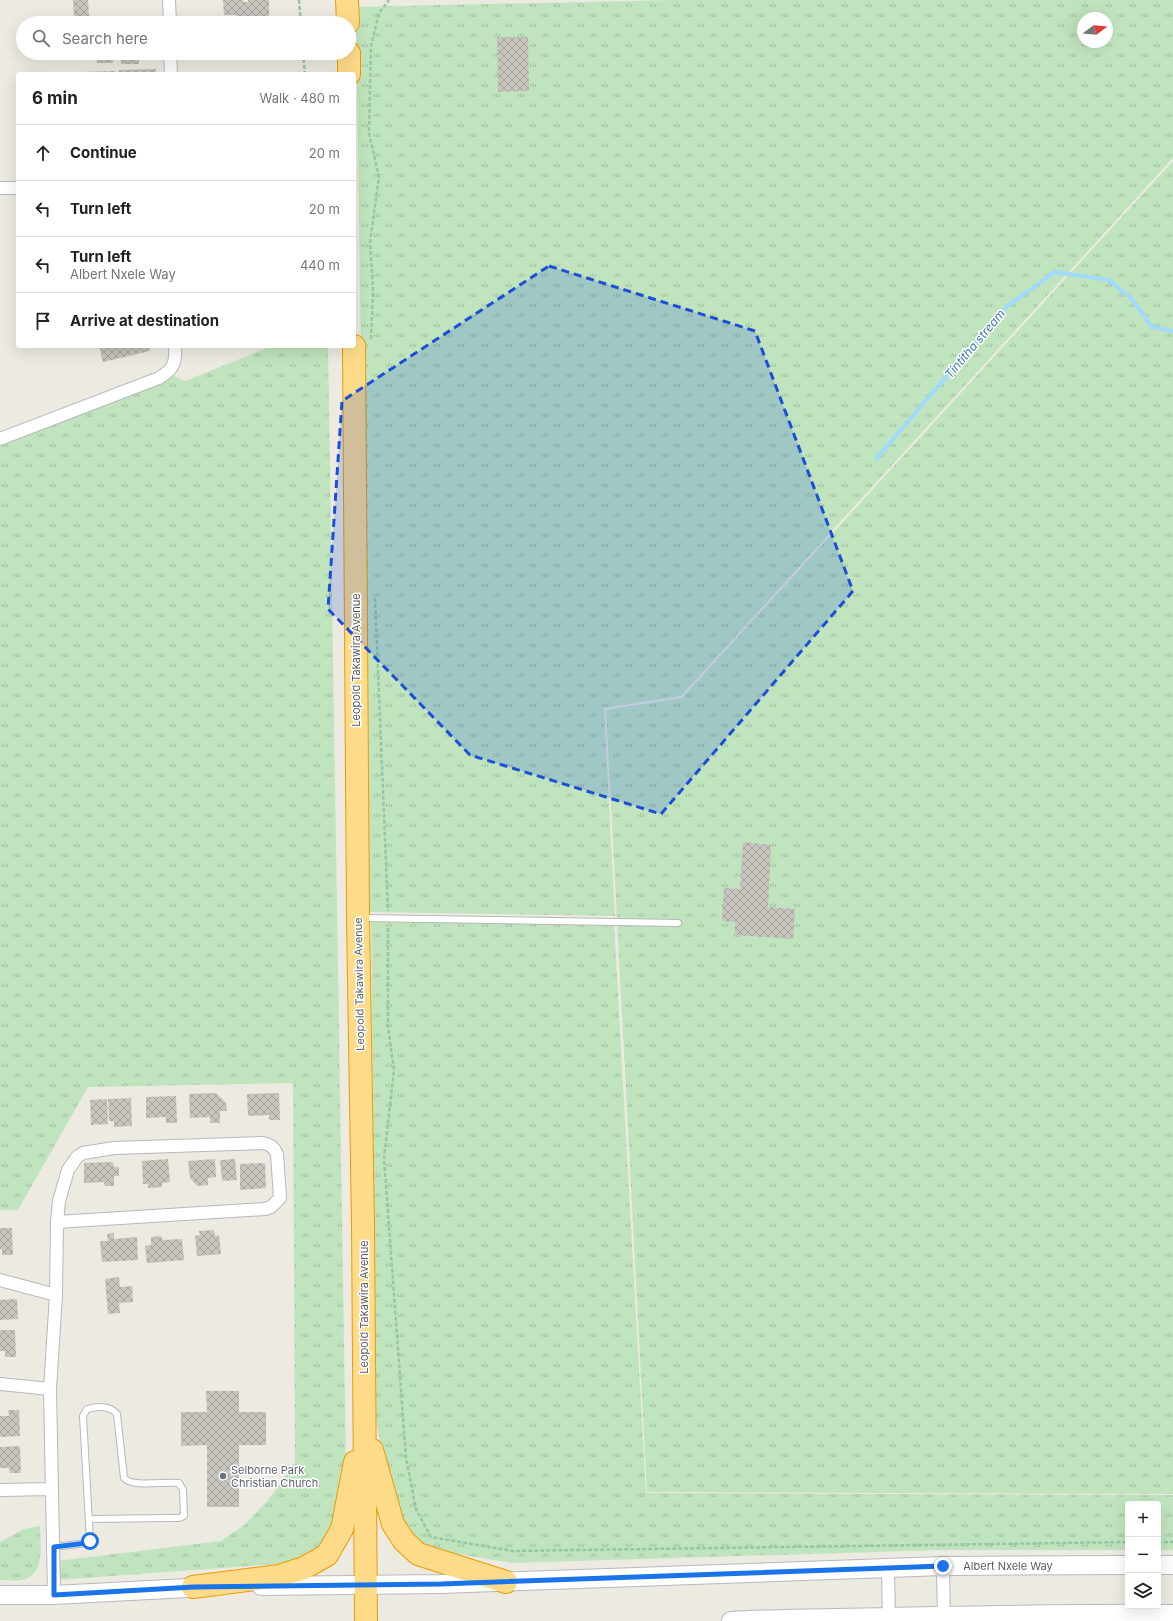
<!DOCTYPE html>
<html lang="en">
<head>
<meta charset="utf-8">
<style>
	:root { --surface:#fff; --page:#f2f2f2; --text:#202124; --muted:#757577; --line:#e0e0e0 }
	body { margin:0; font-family:Inter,sans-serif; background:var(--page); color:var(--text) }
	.controls { position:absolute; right:12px; bottom:12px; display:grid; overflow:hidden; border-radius:4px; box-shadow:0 4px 16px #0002 }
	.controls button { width:36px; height:36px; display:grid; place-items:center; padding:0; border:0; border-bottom:1px solid var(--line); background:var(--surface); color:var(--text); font:20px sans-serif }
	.compass { position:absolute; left:1077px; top:12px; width:36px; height:36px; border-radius:50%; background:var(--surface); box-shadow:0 4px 16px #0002; rotate:74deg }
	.stop { position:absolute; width:12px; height:12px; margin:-9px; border:3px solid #1a73e8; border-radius:50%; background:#fff }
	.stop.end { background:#1a73e8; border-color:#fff; box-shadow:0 1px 4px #0008 }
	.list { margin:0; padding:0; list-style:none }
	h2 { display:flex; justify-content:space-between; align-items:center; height:52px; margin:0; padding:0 16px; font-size:17px }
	h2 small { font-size:13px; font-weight:400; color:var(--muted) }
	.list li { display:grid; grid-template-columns:26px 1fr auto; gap:12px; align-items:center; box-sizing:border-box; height:56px; padding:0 16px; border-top:1px solid var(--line) }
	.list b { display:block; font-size:15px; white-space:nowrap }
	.list p { margin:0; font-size:13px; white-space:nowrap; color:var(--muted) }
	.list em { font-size:13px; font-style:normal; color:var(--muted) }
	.icon { flex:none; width:22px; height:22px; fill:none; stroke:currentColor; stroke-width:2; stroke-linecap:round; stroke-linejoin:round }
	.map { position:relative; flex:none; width:1173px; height:1621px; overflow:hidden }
	.search { position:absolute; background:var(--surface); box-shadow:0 4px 16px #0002; left:16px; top:16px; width:340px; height:44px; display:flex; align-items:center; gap:10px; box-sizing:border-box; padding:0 14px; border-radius:22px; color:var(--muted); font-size:15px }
	.panel { position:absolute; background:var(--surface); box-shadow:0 4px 16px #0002; left:16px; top:72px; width:340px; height:276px; border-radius:4px }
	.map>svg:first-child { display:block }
</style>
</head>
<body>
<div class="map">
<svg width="1173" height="1621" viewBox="0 0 1173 1621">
	<defs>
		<pattern id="grass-tufts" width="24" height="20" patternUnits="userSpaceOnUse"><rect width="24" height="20" fill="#c0e5be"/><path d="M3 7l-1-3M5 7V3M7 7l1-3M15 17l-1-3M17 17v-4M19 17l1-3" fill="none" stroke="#9fbd9e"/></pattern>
		<pattern id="building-cross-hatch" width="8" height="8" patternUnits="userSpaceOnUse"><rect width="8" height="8" fill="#c8c5bf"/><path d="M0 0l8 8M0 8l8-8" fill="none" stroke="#a5a39f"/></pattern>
	</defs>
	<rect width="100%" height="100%" fill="#edeae2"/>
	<path fill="url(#grass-tufts)" fill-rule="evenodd" d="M672,0H1173V158L681,696L604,708L615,916L369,912L356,7ZM1083,18H1107V42H1083Z
		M1173,161V1494L647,1492L606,710L682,698Z
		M272,346H328L346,1468L335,1529L323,1549L303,1562L58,1580L57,1561L221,1541L244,1525L269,1499L295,1462L293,1083L88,1087L18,1210H0V442L170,374L185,381Z
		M371,921L614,924L646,1493L1173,1495V1550H1158V1504H1128V1550H941L512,1563L422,1548L400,1521L383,1459L376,1419Z
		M40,1526C40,1544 46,1576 22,1580C15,1581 7,1580 0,1580V1542L24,1529Z"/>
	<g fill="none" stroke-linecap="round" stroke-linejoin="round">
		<path stroke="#a0daff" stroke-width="4" d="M876,459L1006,307L1055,272L1109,280L1131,298L1152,327L1173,331"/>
	</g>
	<path fill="url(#building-cross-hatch)" d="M73,0H88L89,16L74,17Z
		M223,0H243V2H248V0H269V18H236V15H224Z
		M497,37H528L529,91L498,92Z
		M82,53H115V56H113V63H97L96,56H82Z
		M121,53H151V55H139V64H121Z
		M156,69V74H119V70Z
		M115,71V74H85V72Z
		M99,346H149L150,351L103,362Z
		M743,842L771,845L768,907L795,909L793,939L735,935V922L722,921L724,888L740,889Z
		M216,1093L226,1103L227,1111H220V1123H210V1117L190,1118L189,1094Z
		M279,1093L280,1120H269V1115L248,1116L247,1094Z
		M176,1096L177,1123H166V1117L146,1118V1097Z
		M131,1098L132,1126L114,1127V1121H109L108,1099Z
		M107,1099L108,1124L91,1125L90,1100Z
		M168,1159L170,1182L162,1183V1187L148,1188V1184H143L142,1161Z
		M215,1159L216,1177L208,1178V1185L197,1186L190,1178L188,1161Z
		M235,1159L237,1180L222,1181L220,1160Z
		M113,1162L114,1167H119V1176H114V1186H105L104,1182L84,1183V1163Z
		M265,1163L266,1188L240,1190V1164Z
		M0,1228H12L13,1255H2V1249H0Z
		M214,1230L215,1236L219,1235L221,1254L197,1256L195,1236L200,1235L199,1231Z
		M114,1233V1239L137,1237L138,1260L102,1262L100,1241H108L107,1234Z
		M161,1236L163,1240L182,1239L184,1260L147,1263L145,1246L151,1245V1237Z
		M119,1277L120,1287L132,1286L133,1302L119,1303L120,1313L108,1314L105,1279Z
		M17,1299L18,1319L0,1320V1300Z
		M0,1330H15L16,1357H5V1351H0Z
		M206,1391H239V1412H266V1445H239V1507H207V1445L181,1446V1412H207Z
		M8,1410H19L20,1436L0,1437V1416H9Z
		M20,1446L21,1473H10L9,1468H0V1447Z"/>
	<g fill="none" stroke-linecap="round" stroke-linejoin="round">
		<defs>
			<path id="lane" d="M361,918L678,923
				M53,1547L87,1543L90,1541L83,1416L87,1409C98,1406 109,1405 117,1414L124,1478C132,1488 166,1481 179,1483L183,1490L184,1516L179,1518H169L90,1519"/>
			<path id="street" d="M169,0L170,23
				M170,53L171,74
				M0,188H18
				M0,439L159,378C174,369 176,363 175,346
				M0,1280L56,1295
				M0,1384L50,1389
				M0,1490L52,1489
				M943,1566L944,1621
				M888,1568L889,1621
				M54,1595L50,1389L56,1295L57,1222L59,1201L68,1170L77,1157L83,1153L114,1148L262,1143C270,1144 274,1147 277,1154L280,1198L271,1207L265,1209L57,1222"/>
			<path id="secondary" d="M1158,1565H1173
				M261,1586L441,1584L943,1566L1128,1565
				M0,1595H54L207,1587
				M731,1621C784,1618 836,1618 888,1617C983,1615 1078,1613 1173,1614"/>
			<path id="highway" d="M347,0L348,23
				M349,53V74
				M354,346L358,918L363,1224L366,1621
				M372,1450L393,1524L404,1541L418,1554L506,1582
				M193,1587L279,1576L304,1568L327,1555L342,1529L355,1462"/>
		</defs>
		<use href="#lane" stroke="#b5b8bd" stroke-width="8"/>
		<use href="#street" stroke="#b5b8bd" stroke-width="14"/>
		<use href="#secondary" stroke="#b6b9bf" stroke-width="20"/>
		<use href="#highway" stroke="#ef9a00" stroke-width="24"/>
		<path stroke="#97c6a3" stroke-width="2.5" stroke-dasharray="4 2" stroke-linecap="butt" d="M299,0L301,23
			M303,53L305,74
			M371,339L373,290L370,242L379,177L369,133L371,46L379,13L389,0
			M375,598L388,911
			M388,928V1027L394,1070L384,1158L406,1458L416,1509L431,1537L513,1551L1128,1542
			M1158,1542H1173"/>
		<use href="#lane" stroke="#fff" stroke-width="6"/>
		<use href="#street" stroke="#fff" stroke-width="12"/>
		<use href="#secondary" stroke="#fff" stroke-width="18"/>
		<use href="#highway" stroke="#fddb89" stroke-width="22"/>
	</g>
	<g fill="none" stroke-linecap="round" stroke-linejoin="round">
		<path stroke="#1a73e8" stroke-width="5" d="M90,1541L87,1543L54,1547V1595L194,1587L441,1584L943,1566"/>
	</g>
	<path fill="#1d4ed8" fill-opacity="0.2" stroke="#1d4ed8" stroke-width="3" stroke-dasharray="8 5" stroke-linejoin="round" d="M549,266L755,331L853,591L661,814L470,755L328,609L342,401Z"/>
	<circle fill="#6b7280" stroke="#fff" stroke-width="1.5" cx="223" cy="1476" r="4"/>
	<g text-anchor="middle" stroke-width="3" stroke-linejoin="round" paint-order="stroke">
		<g font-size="11" fill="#5a5e63" stroke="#fff">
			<text transform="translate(356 660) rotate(-90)" y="4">Leopold Takawira Avenue</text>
			<text transform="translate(359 984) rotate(-91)" y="4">Leopold Takawira Avenue</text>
			<text transform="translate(364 1307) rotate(-90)" y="4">Leopold Takawira Avenue</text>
			<text x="1008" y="1570">Albert Nxele Way</text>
		</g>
		<g font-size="11" fill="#5b616d" stroke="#fff" text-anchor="start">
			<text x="231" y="1474">Selborne Park<tspan x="231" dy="13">Christian Church</tspan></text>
		</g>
		<g font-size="12" font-style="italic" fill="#3d7ab1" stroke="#fff">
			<text transform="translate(975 344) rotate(-50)" y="4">Tintitha stream</text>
		</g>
	</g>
</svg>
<div class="controls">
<button>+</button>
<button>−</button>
<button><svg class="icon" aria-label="layers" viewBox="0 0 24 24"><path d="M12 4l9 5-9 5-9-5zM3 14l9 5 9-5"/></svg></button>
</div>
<svg class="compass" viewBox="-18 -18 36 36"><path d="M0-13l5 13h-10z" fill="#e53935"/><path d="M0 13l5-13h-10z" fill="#757577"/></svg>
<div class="stop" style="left:90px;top:1541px"></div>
<div class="stop end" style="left:943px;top:1566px"></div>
<div class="search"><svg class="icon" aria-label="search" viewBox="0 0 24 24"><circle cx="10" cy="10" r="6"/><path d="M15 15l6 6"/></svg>Search here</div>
<section class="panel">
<h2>6 min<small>Walk · 480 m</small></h2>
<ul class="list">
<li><svg class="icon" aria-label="ahead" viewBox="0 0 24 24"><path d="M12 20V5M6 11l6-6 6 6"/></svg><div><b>Continue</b></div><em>20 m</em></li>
<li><svg class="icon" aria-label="left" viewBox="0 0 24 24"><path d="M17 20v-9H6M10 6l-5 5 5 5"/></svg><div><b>Turn left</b></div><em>20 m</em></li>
<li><svg class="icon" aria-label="left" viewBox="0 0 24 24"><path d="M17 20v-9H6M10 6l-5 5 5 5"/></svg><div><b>Turn left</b><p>Albert Nxele Way</p></div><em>440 m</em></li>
<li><svg class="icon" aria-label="arrive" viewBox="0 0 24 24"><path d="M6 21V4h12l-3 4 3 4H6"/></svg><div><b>Arrive at destination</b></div></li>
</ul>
</section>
</div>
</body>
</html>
